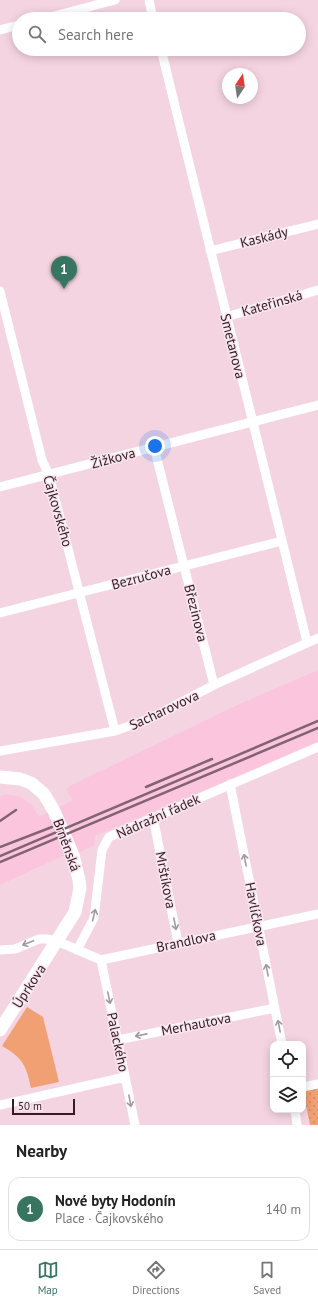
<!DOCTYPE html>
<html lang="en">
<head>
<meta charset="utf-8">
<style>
	:root { --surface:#fff; --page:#f6f6f6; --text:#222; --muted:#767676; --line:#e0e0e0; --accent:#377561 }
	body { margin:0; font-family:"PT Sans",sans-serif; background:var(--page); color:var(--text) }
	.controls { position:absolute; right:12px; bottom:12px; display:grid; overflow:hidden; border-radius:8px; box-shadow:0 2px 10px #0003 }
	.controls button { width:36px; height:36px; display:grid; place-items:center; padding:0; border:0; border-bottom:1px solid var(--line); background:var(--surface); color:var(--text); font:20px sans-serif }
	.compass { position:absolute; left:222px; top:68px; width:36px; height:36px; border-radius:50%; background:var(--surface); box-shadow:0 2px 10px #0003; rotate:13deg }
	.scale { position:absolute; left:12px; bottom:10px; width:63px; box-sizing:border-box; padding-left:4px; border:2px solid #371a29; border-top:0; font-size:11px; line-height:14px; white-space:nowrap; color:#371a29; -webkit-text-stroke:3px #f7e6ed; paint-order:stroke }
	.you { position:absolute; left:155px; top:446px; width:14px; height:14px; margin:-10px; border:3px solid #fff; border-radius:50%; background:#1a73e8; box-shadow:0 0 0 6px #1a73e833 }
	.badge { display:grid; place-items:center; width:26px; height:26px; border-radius:50%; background:var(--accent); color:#fff; font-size:13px; font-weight:700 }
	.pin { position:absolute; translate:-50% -33px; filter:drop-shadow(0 1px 2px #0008) }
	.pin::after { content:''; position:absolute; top:21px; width:14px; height:12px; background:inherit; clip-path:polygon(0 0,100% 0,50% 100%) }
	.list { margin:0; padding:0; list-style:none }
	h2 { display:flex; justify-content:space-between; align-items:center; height:52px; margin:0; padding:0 16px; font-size:17px }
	h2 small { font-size:13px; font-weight:400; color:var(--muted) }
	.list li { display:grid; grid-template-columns:26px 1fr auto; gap:12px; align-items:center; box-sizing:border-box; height:64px; margin:0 8px 8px; padding:0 8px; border:1px solid var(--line); border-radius:12px }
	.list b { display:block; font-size:15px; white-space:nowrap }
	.list p { margin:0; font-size:13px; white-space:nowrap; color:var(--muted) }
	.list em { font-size:13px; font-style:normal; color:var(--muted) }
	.icon { flex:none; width:22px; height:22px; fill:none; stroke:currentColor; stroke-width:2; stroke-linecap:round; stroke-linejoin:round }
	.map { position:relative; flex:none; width:318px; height:1125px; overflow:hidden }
	.search { position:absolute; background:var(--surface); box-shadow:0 2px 10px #0003; left:12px; right:12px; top:12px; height:44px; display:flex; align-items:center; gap:10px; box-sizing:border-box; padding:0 14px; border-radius:22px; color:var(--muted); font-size:15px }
	.sheet { height:124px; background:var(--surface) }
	nav { display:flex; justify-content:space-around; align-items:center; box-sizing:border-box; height:56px; border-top:1px solid var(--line); background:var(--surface); font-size:11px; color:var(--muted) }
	nav a { display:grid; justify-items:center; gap:2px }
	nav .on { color:var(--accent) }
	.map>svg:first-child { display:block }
</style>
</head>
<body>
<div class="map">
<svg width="318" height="1125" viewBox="0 0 318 1125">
	<defs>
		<pattern id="park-dots" width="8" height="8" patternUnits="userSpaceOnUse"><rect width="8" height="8" fill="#f0a073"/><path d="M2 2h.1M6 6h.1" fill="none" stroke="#ce8964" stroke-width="1.8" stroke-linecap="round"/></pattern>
	</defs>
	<rect width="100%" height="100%" fill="#f5d4e2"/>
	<path fill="#fac5dd" d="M318,670V742L95,836L94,846L68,857L67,855L60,857L0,885V796L4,794L21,797L31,804L39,817L73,800L66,790L70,786L233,707Z"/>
	<path fill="#f0a073" d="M27,1007L43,1017L59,1082L31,1088C26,1065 23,1058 2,1046Z"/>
	<path fill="url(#park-dots)" d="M318,1088V1125H310L303,1091Z"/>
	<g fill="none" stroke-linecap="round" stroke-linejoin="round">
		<path stroke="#fff" stroke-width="9" d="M149,0L153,19
			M43,19L115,0
			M0,30L19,25
			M161,49L307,642
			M210,251L318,224
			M0,291L42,460L49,475L115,731
			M226,317L318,290
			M154,447L214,685
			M0,487L318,405
			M0,613L282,541
			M0,751L115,731L149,719L214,685L318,638
			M230,784L282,1044
			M153,817L178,943
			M0,950L15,949L39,939H47L57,941L101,960L318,914
			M77,950L94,918L102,850L109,837L318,747
			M101,960L135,1125
			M118,1040L275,1008
			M303,1087L318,1084
			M0,1105L125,1077
			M295,1110L297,1125"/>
		<path stroke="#fff" stroke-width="13" d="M0,777L20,779L31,783L44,794L54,811L73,855L79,880L80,888L75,912L0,1030"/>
		<path stroke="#826372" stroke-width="2.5" d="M146,787L212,759
			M0,821L16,810
			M0,847L52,827
			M0,856L318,721
			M0,862L318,728"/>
	</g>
	<defs><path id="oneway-shaft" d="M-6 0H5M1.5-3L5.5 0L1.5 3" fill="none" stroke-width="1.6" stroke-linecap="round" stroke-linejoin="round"/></defs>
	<g stroke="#a5989f">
		<use href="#oneway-shaft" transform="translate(245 860) rotate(-101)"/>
		<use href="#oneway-shaft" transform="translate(94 915) rotate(-76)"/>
		<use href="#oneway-shaft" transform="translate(175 924) rotate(79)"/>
		<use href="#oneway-shaft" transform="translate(28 943) rotate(159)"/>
		<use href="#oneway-shaft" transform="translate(267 970) rotate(-101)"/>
		<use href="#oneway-shaft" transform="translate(109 998) rotate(78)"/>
		<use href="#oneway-shaft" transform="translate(279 1026) rotate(-101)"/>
		<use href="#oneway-shaft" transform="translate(141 1035) rotate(169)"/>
		<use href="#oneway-shaft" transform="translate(130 1101) rotate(79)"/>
	</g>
	<g text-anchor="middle" stroke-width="3" stroke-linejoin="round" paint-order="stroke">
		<g font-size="14" fill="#371a29" stroke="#f7e6ed">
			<text transform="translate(264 237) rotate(-14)" y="5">Kaskády</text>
			<text transform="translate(272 303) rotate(-16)" y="5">Kateřinská</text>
			<text transform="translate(233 346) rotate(76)" y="5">Smetanova</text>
			<text transform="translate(113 458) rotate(-15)" y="5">Žižkova</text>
			<text transform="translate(58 511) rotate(74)" y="5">Čajkovského</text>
			<text transform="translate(141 577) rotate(-15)" y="5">Bezručova</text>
			<text transform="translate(196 613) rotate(76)" y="5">Březinova</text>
			<text transform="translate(164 710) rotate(-25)" y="5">Sacharovova</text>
			<text transform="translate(158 816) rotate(-24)" y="5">Nádražní řádek</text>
			<text transform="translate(67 845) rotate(70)" y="5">Brněnská</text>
			<text transform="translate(166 880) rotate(79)" y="5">Mrštíkova</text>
			<text transform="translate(256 914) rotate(79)" y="5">Havlíčkova</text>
			<text transform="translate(186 941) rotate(-12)" y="5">Brandlova</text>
			<text transform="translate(29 986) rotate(-57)" y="5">Úprkova</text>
			<text transform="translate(196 1024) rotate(-11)" y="5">Merhautova</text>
			<text transform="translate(118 1042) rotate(78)" y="5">Palackého</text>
		</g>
	</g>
</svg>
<div class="controls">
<button><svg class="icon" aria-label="locate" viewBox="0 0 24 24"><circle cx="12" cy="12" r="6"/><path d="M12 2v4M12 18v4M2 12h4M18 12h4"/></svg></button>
<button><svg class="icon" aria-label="layers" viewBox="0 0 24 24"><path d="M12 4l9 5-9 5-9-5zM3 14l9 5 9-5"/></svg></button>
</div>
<svg class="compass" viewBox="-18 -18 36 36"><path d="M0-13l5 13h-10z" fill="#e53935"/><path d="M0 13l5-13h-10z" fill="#767676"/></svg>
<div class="scale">50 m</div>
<div class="you"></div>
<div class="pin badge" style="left:64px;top:289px">1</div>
<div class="search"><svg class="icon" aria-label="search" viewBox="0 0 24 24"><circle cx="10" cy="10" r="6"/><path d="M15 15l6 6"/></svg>Search here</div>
</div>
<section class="sheet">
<h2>Nearby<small></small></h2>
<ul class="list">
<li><span class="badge">1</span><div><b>Nové byty Hodonín</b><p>Place · Čajkovského</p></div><em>140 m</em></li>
</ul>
</section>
<nav>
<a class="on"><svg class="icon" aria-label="map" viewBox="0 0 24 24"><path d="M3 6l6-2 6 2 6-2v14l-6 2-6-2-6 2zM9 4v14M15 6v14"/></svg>Map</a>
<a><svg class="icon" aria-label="directions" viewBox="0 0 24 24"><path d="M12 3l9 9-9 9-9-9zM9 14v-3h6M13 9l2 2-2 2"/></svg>Directions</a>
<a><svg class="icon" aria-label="saved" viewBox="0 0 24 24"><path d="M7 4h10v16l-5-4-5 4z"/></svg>Saved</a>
</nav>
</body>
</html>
